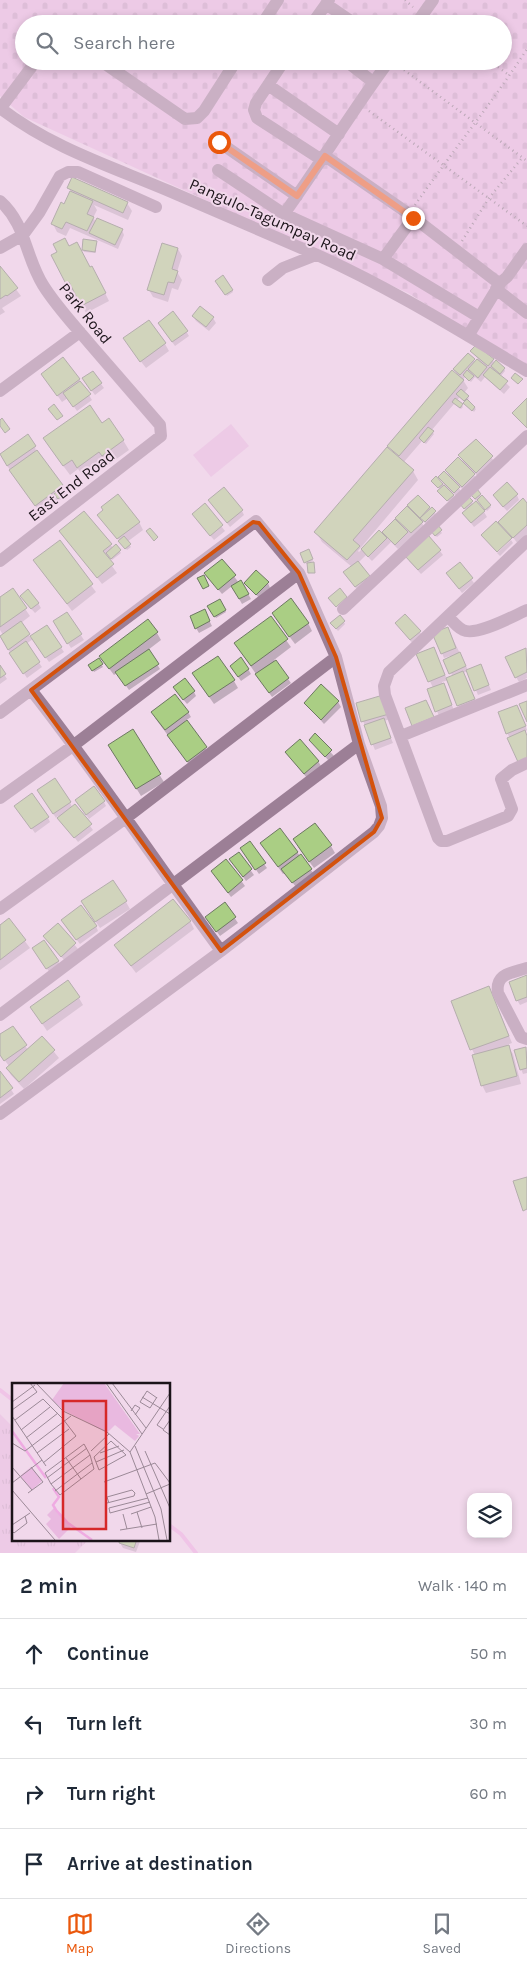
<!DOCTYPE html>
<html lang="en">
<head>
<meta charset="utf-8">
<style>
	:root { --surface:#fff; --page:#f2f2f3; --text:#1f2937; --muted:#747a83; --line:#e0e1e3; --accent:#ea580c }
	body { margin:0; font-family:Karla,sans-serif; background:var(--page); color:var(--text) }
	.controls { position:absolute; right:15px; bottom:15px; display:grid; overflow:hidden; border-radius:10px; box-shadow:0 2px 8px #0003 }
	.controls button { width:45px; height:45px; display:grid; place-items:center; padding:0; border:0; border-bottom:1px solid var(--line); background:var(--surface); color:var(--text); font:25px sans-serif }
	.stop { position:absolute; width:15px; height:15px; margin:-11px; border:4px solid #ea580c; border-radius:50%; background:#fff }
	.stop.end { background:#ea580c; border-color:#fff; box-shadow:0 1px 5px #0008 }
	.list { margin:0; padding:0; list-style:none }
	h2 { display:flex; justify-content:space-between; align-items:center; height:65px; margin:0; padding:0 20px; font-size:21px }
	h2 small { font-size:16px; font-weight:400; color:var(--muted) }
	.list li { display:grid; grid-template-columns:32px 1fr auto; gap:15px; align-items:center; box-sizing:border-box; height:70px; padding:0 20px; border-top:1px solid var(--line) }
	.list b { display:block; font-size:19px; white-space:nowrap }
	.list em { font-size:16px; font-style:normal; color:var(--muted) }
	.icon { flex:none; width:28px; height:28px; fill:none; stroke:currentColor; stroke-width:2; stroke-linecap:round; stroke-linejoin:round }
	.map { position:relative; flex:none; width:527px; height:1553px; overflow:hidden }
	.search { position:absolute; background:var(--surface); box-shadow:0 2px 8px #0003; left:15px; right:15px; top:15px; height:55px; display:flex; align-items:center; gap:12px; box-sizing:border-box; padding:0 18px; border-radius:28px; color:var(--muted); font-size:19px }
	.sheet { height:345px; background:var(--surface) }
	nav { display:flex; justify-content:space-around; align-items:center; box-sizing:border-box; height:70px; border-top:1px solid var(--line); background:var(--surface); font-size:14px; color:var(--muted) }
	nav a { display:grid; justify-items:center; gap:2px }
	nav .on { color:var(--accent) }
	.map>svg:first-child { display:block }
</style>
</head>
<body>
<div class="map">
<svg width="527" height="1553" viewBox="0 0 527 1553">
	<defs>
		<pattern id="grass-tufts" width="24" height="20" patternUnits="userSpaceOnUse" patternTransform="scale(1.25)"><rect width="24" height="20" fill="#e9b9e0"/><path d="M3 7l-1-3M5 7V3M7 7l1-3M15 17l-1-3M17 17v-4M19 17l1-3" fill="none" stroke="#c79ec0"/></pattern>
		<pattern id="cemetery-stones" width="16" height="16" patternUnits="userSpaceOnUse" patternTransform="scale(1.25)"><rect width="16" height="16" fill="#e9b9e0"/><path d="M2 7V4a2 2 0 0 1 4 0v3zM10 15v-3a2 2 0 0 1 4 0v3z" fill="#c79ec0"/></pattern>
	</defs>
	<rect width="100%" height="100%" fill="#f1d8eb"/>
	<path fill="url(#grass-tufts)" d="M0,1414L14,1428V1539H89L75,1553H0Z"/>
	<path fill="url(#cemetery-stones)" fill-rule="evenodd" d="M0,0H527V368L408,293L24,117L0,96ZM24,24H503V61H24Z"/>
	<path fill="#e9b9e0" d="M231,424L249,446L211,477L193,455Z"/>
	<path fill="#0003" d="M69,188L127,203L132,211L128,220L94,205L97,210L93,218L96,222L122,230L124,235L118,249L70,228L66,236L57,232L53,224L71,192Z
		M96,242V253L84,252L83,250Z
		M69,247L96,275L109,301L86,313L74,289L71,291L53,255Z
		M178,249L182,256L177,272L182,280L178,290L172,288L168,302L153,297L149,290Z
		M0,268L21,296L2,308L5,312L0,315Z
		M223,277L233,292L227,296L217,281Z
		M200,308L213,318L216,323L209,331L196,321L193,316Z
		M162,328L186,331L189,336L175,346Z
		M165,344L169,351L146,368L129,346Z
		M472,352L493,360L494,363L496,362L504,369L505,371L500,377L510,387L504,394L485,377L481,382L475,377L471,382L465,377L463,380L468,388L464,393L469,398L467,401L476,409L474,412L460,397L457,400L463,407L461,409L454,404L431,431L434,434L426,444L422,441L403,463L413,471L418,480L358,551L359,552L379,532L381,534L418,496L436,514L426,524L424,521L422,523L424,527L398,549L391,542L372,561L366,555L358,563L369,576L358,591L348,577L352,567L322,542L316,532L394,454L389,446L458,376L455,370L474,360L475,362L478,359Z
		M79,379L92,400L77,411L68,398L62,402L47,381Z
		M86,383L101,384L104,388L95,395Z
		M101,424L123,440L129,450L108,465L106,461L84,477L78,469L70,475L50,448Z
		M476,440L495,462L479,477L471,470L477,480L465,491L457,485L462,493L457,497L452,492L454,497L449,502L440,493L441,490L434,483L436,478L444,485L440,477L450,478L446,470L465,465L460,456Z
		M35,446L36,452L66,493L60,500L59,499L40,512L15,478L3,459Z
		M480,495L491,507L487,511L478,499L476,501L473,497Z
		M517,495L519,500L507,511L497,500Z
		M209,500L242,511L244,515L230,527Z
		M472,502L473,505L484,512L487,517L474,527L464,514L467,511L463,507Z
		M205,505L225,531L214,540L196,519Z
		M527,505V536L518,544L512,536L496,551L483,536L504,530L499,522Z
		M84,512L113,548L116,546L121,553L112,560L110,557L107,559L117,573L102,584L61,531Z
		M99,515L139,522L143,530L127,542L131,547L127,550Z
		M436,526L442,533L437,537L432,532Z
		M511,540L513,543L500,556L497,553Z
		M59,542L96,592L72,611L39,567Z
		M308,551L313,561L306,564L301,553Z
		M440,551L443,555L421,574L409,561Z
		M222,560L239,583L241,582L251,599L242,604L232,586L222,594L209,578Z
		M451,578L471,579L474,583L462,593Z
		M245,583H268L270,588L260,599Z
		M12,590L30,616L21,623L31,638L47,627L64,652L49,662L33,639L26,644L42,667L27,678L0,637L3,635L0,630V598Z
		M24,601L38,603L41,608L35,613Z
		M219,601L226,612L216,618L209,607Z
		M67,614L84,640L71,648L54,622Z
		M207,616L212,626L199,633L196,628Z
		M340,616L345,624L338,631L333,625Z
		M270,618L291,647L274,660L291,683L272,697L240,651Z
		M277,620L308,623L312,631L295,644Z
		M396,623L420,632L422,636L413,644Z
		M157,633L161,640L148,650L160,669L129,690L117,673L114,675L105,663Z
		M450,633L468,670L481,665L491,690L478,695L468,671L463,673L476,704L461,710L448,680L442,682L454,710L439,716L437,711L433,688L418,654L436,653L447,679L453,677L451,673L450,656L444,658L442,653Z
		M526,650L527,678L519,682L516,677Z
		M98,660L103,667L94,672L90,665Z
		M0,668L7,679L0,684Z
		M248,669L251,674L241,681L234,671Z
		M198,681H234L238,688L214,704Z
		M177,692H194L196,696L187,704Z
		M383,697L390,719L384,721L393,743L375,750L363,721Z
		M338,702L341,707L324,724L305,703Z
		M519,711L527,730L524,732L527,737L510,738L507,733Z
		M188,712L191,717L185,721L210,755L192,768L155,718Z
		M132,731L164,782L141,796L114,752Z
		M315,735L334,756L329,761L310,740Z
		M286,753L318,761L321,766L307,778Z
		M41,795L70,802L72,807L75,805L93,830L78,842L58,816L56,818Z
		M104,802L106,806L89,819L79,805Z
		M19,811L48,818L50,822L35,833Z
		M280,830L314,874L296,887L285,873L283,874L261,843Z
		M331,846L335,853L314,868L298,847Z
		M244,853L264,864L267,868L259,874Z
		M239,854L254,875L246,881L234,864Z
		M226,860L245,886L231,897L215,876Z
		M126,902L130,909L100,928L87,909Z
		M225,904L238,923L220,936L210,922Z
		M9,920L30,948L0,970V927Z
		M190,921L194,929L136,973L115,945Z
		M58,925L78,949L64,960L45,937Z
		M65,925L96,926L98,931L80,944Z
		M36,953L58,961L60,966L50,973Z
		M527,977V1002L520,1005L517,1000Z
		M493,995L512,1043L507,1045L513,1054L521,1084L486,1093L482,1085L475,1056L452,1002Z
		M79,998L83,1005L47,1031L32,1008Z
		M12,1027L28,1050L42,1037L59,1058L24,1089L11,1075L7,1068L9,1066L0,1054V1036Z
		M525,1048L527,1052V1073L523,1074L521,1069Z
		M0,1073L14,1094L0,1104Z
		M121,1539H141L136,1552L123,1548L120,1543Z"/>
	<g fill="none" stroke-linecap="round" stroke-linejoin="round">
		<path stroke="#efabe2" stroke-width="4" d="M0,1390L14,1401
			M169,1525L181,1534L196,1553"/>
	</g>
	<path fill="#aace84" stroke="#6d7962" d="M72,177L128,202L123,213L67,188Z
		M70,191L93,201L87,214L94,217L87,231L66,222L62,229L51,224L61,202L64,204Z
		M97,218L123,229L115,245L89,233Z
		M65,238L69,246L77,242L90,267L92,266L106,293L81,306L69,282L66,284L51,255L57,252L53,244Z
		M83,239L97,241L95,252L82,250Z
		M162,243L178,248L172,269L178,271L174,283L168,282L164,295L147,290Z
		M0,266L18,288L7,296L6,295L0,299Z
		M223,275L233,290L225,295L215,281Z
		M200,306L214,317L206,327L192,316Z
		M173,311L188,331L172,342L158,323Z
		M149,320L166,343L140,362L123,338Z
		M476,345L494,359L488,366L470,351Z
		M468,353L475,359L460,375L453,369Z
		M63,357L80,379L57,396L41,374Z
		M477,359L487,367L478,378L468,369Z
		M496,360L505,368L500,374L491,366Z
		M490,367L508,381L500,390L483,375Z
		M452,370L464,380L399,456L387,446Z
		M467,370L474,376L469,381L463,375Z
		M93,371L102,383L91,391L82,378Z
		M515,373L523,379L518,384L511,378Z
		M80,381L91,394L73,407L63,393Z
		M461,389L469,396L464,401L456,394Z
		M455,398L463,404L460,408L452,402Z
		M527,398V428L512,413Z
		M467,399L475,407L472,411L463,403Z
		M54,404L63,416L57,420L48,409Z
		M90,405L102,423L109,418L124,440L102,456L99,452L77,468L72,460L63,466L43,438Z
		M2,418L10,429L5,433L0,426V420Z
		M428,427L434,431L424,443L419,438Z
		M28,434L36,446L7,466L0,454Z
		M476,439L493,456L476,473L458,455Z
		M387,447L414,470L353,540L360,546L347,560L314,532Z
		M37,450L63,485L35,506L9,470Z
		M458,457L475,474L462,487L445,470Z
		M444,471L460,487L454,493L438,477Z
		M436,476L443,484L438,488L431,481Z
		M507,482L518,494L503,507L493,495Z
		M444,485L454,495L447,501L437,491Z
		M224,487L243,510L227,523L208,500Z
		M60,489L64,494L58,499L54,494Z
		M477,489L481,494L475,499L471,495Z
		M118,494L140,522L117,539L97,515L103,510L101,507Z
		M418,495L430,507L420,518L407,505Z
		M482,495L491,505L485,510L477,500Z
		M469,497L473,501L464,509L460,504Z
		M523,498L527,503V525L513,538L498,522Z
		M476,501L485,511L471,523L462,513Z
		M205,503L223,525L210,536L192,514Z
		M407,506L423,522L411,533L395,518Z
		M432,507L436,511L425,522L420,518Z
		M84,511L112,544L103,551L114,564L97,578L59,531Z
		M395,519L408,532L395,545L382,532Z
		M496,521L512,538L497,552L481,535Z
		M437,524L442,530L435,536L430,530Z
		M150,528L158,537L154,541L146,531Z
		M379,530L387,538L368,557L361,549Z
		M428,535L441,550L418,570L405,556Z
		M124,536L131,544L125,549L118,541Z
		M60,540L93,584L67,604L33,560Z
		M116,544L121,550L111,559L106,553Z
		M309,549L313,559L304,563L300,553Z
		M222,559L236,575L218,590L204,573Z
		M358,561L370,576L355,587L343,572Z
		M314,562L315,573H308L307,563Z
		M460,562L473,578L459,589L446,573Z
		M256,570L269,582L256,595L244,583Z
		M204,575L209,586L203,589L197,578Z
		M241,580L249,594L239,599L231,586Z
		M13,588L27,608L0,627V597Z
		M340,588L347,597L336,607L328,598Z
		M28,589L39,603L31,609L20,596Z
		M291,598L309,623L289,637L272,613Z
		M220,599L226,610L214,617L207,606Z
		M205,609L210,621L195,629L190,616Z
		M67,612L82,634L67,644L53,621Z
		M405,614L421,631L410,640L395,623Z
		M340,615L345,621L336,629L330,623Z
		M271,616L288,639L251,666L234,643Z
		M148,619L158,632L109,669L99,656Z
		M21,621L30,634L8,650L0,636Z
		M47,625L62,647L45,658L30,636Z
		M448,627L456,648L441,654L432,633Z
		M26,641L40,662L23,674L9,653Z
		M434,647L445,675L428,682L416,654Z
		M526,648L527,672L515,678L505,657Z
		M149,649L159,664L125,686L115,672Z
		M460,652L466,666L449,674L443,660Z
		M218,656L235,680L209,697L192,673Z
		M241,657L249,669L238,677L230,666Z
		M99,658L103,664L92,671L88,665Z
		M276,660L289,678L269,693L255,674Z
		M481,664L489,685L474,691L466,670Z
		M0,665L6,674L0,678Z
		M463,671L475,699L457,706L446,678Z
		M185,678L195,691L183,700L173,687Z
		M444,683L452,705L435,712L427,689Z
		M321,684L339,701L321,720L304,703Z
		M175,694L189,712L165,730L151,712Z
		M383,695L389,714L361,722L356,703Z
		M426,700L434,717L412,726L405,708Z
		M527,701V722L519,704Z
		M517,705L526,726L506,734L498,712Z
		M384,718L391,738L371,745L364,725Z
		M187,720L207,747L187,762L167,735Z
		M133,729L161,774L136,789L108,745Z
		M525,730L527,736V758L518,762L507,738Z
		M315,733L332,750L325,757L309,740Z
		M300,739L319,761L304,774L285,752Z
		M55,778L71,802L53,814L37,790Z
		M94,786L105,801L86,815L75,800Z
		M32,793L49,817L31,829L14,806Z
		M75,804L92,824L74,838L57,818Z
		M315,823L332,845L309,862L293,839Z
		M280,828L298,852L278,867L260,843Z
		M250,841L266,863L255,870L240,848Z
		M239,852L252,869L243,877L229,859Z
		M301,854L312,869L292,883L281,869Z
		M226,859L243,880L228,893L211,871Z
		M113,880L127,901L95,922L81,901Z
		M173,899L191,921L131,966L114,945Z
		M225,902L236,917L216,932L205,917Z
		M81,905L97,926L76,940L61,920Z
		M9,918L26,940L0,960V925Z
		M58,923L76,943L61,957L43,936Z
		M44,940L59,961L46,969L32,948Z
		M527,975V997L516,1001L509,982Z
		M68,980L80,997L42,1024L30,1007Z
		M489,986L509,1036L470,1050L451,1001Z
		M13,1026L27,1045L4,1061L0,1055V1034Z
		M42,1036L55,1050L19,1082L6,1068Z
		M509,1045L517,1076L481,1086L472,1055Z
		M526,1047L527,1068L520,1070L514,1050Z
		M0,1071L13,1088L0,1098Z
		M527,1177V1209L523,1211L513,1181Z
		M120,1539H137L134,1548L119,1543Z"/>
	<g fill="none" stroke-linecap="round" stroke-linejoin="round">
		<path stroke="#7b6c78" stroke-width="2.5" stroke-dasharray="1 4" stroke-linecap="butt" d="M405,0L413,7
			M432,20L437,24
			M490,61L510,76
			M400,67L527,161
			M369,111L527,226
			M415,205C452,152 492,103 527,49
			M462,241L489,198L522,158"/>
		<path stroke="#9c7f96" stroke-width="12" d="M326,4L355,24
			M262,24L278,0
			M312,24L329,0
			M416,24L433,0
			M101,61L185,119L197,118L204,111L236,61
			M284,61L256,103L254,110L257,118L322,160
			M346,61L373,82
			M268,85L339,134
			M0,108C52,148 110,166 169,191C218,212 267,233 315,254C389,287 458,330 527,371
			M0,109L36,61
			M219,142L297,196
			M325,156L409,214L496,281L501,282L507,277L527,249
			M218,170L284,214L383,259L479,317
			M0,201C26,224 25,256 43,285C56,306 74,325 90,344C113,371 137,398 160,425L161,436L0,561
			M284,214C320,164 352,111 389,61
			M0,248L23,235L39,213L60,176L68,172H78L156,207
			M383,259L413,218
			M268,280L283,268L316,255
			M496,289L527,313
			M468,336L501,282
			M0,391L80,332
			M527,541L389,672L384,686L385,695L438,838L441,841H447L508,816L512,809L501,779L512,770L527,763
			M343,609L527,436
			M448,616C452,621 457,627 463,630C476,637 513,616 527,610
			M31,690C98,775 157,864 221,951
			M0,713L256,521L299,573L336,657L126,818L0,909
			M401,736L527,685
			M0,798L74,745L299,573
			M527,968C512,973 495,973 498,993L521,1037L527,1039
			M0,1015L359,744
			M0,1114L221,951L374,832L379,826L382,818L381,806L359,744L336,657"/>
	</g>
	<g fill="none" stroke-linecap="round" stroke-linejoin="round">
		<path stroke="#ea580c" stroke-width="6" d="M219,142L297,196L325,156L413,218"/>
	</g>
	<path d="M0 0H527V1553H0ZM253,522L259,523L299,573L317,614L336,657L382,818L374,832L221,951L31,690Z" fill="#f1d8eb" fill-opacity=".55" fill-rule="evenodd"/>
	<path fill="none" stroke="#d4520d" stroke-width="4" stroke-linejoin="round" d="M253,522L259,523L299,573L317,614L336,657L382,818L374,832L221,951L31,690Z"/>
	<g text-anchor="middle" stroke-width="4" stroke-linejoin="round" paint-order="stroke">
		<g font-size="16" fill="#1b1319" stroke="#f1d8eb">
			<text transform="translate(273 219) rotate(24)" y="6">Pangulo-Tagumpay Road</text>
			<text transform="translate(86 313) rotate(51)" y="6">Park Road</text>
			<text transform="translate(71 485) rotate(-38)" y="6">East End Road</text>
		</g>
	</g>
	<g transform="translate(12 1383)">
		<rect width="158" height="158" fill="#f1d8eb"/>
		<path d="M42,125L59,144L47,156L34,141L39,136L35,132Z" fill="#e9b9e0"/>
		<path d="M52,0H92L128,51H124L127,53L123,58L103,42L95,50L53,28L40,17Z" fill="#e9b9e0"/>
		<path d="M19,84L30,98L20,107L8,93Z" fill="#e9b9e0"/>
		<path fill="none" stroke="#efabe2" stroke-width="2.5" d="M0,48L34,95M41,105L47,114L41,122L44,127L56,140L80,157"/>
		<path fill="none" stroke="#9b8997" stroke-width="1" d="M24,0L51,28L95,49L118,69M94,0L130,51M100,0L134,45M130,14L158,31M145,14L138,25L128,19L135,8L145,15M0,19L23,2M0,27L25,9L18,0M119,28L123,22L128,25L123,32M0,33L34,83M3,37L31,16L51,36L64,53L31,80M158,37L151,47L158,52M151,46L145,42L158,23M9,47L38,24M14,55L46,30M99,58L114,72L87,87L82,74ZM0,60L13,68L59,33M72,61L78,72L39,101L33,90ZM123,63L149,126L155,157M79,68L97,51M133,68L158,125M25,70L57,46M88,70L107,63M54,75L69,96M84,79L112,67M0,84L20,107M35,95L75,65M92,99L143,80L158,100M0,100L30,77M39,101L48,112L82,86L78,72M0,107L43,157M43,108L80,80M16,110L31,99L19,84M134,111L158,101M136,115L97,125L98,130L138,119M95,120L122,113L123,110L120,107L95,114L97,120M125,129L130,145M111,131L115,146M119,131L139,124M0,142L18,130M108,147L145,141M0,148L2,150L15,140L13,133M147,157L143,134L118,69L158,10"/>
		<path fill="#d62828" fill-opacity="0.15" stroke="#d62828" stroke-width="2.5" d="M51,18H94V146H51Z"/>
		<rect width="158" height="158" fill="none" stroke="#1b1319" stroke-width="2.5"/>
	</g>
</svg>
<div class="controls">
<button><svg class="icon" aria-label="layers" viewBox="0 0 24 24"><path d="M12 4l9 5-9 5-9-5zM3 14l9 5 9-5"/></svg></button>
</div>
<div class="stop" style="left:219px;top:142px"></div>
<div class="stop end" style="left:413px;top:218px"></div>
<div class="search"><svg class="icon" aria-label="search" viewBox="0 0 24 24"><circle cx="10" cy="10" r="6"/><path d="M15 15l6 6"/></svg>Search here</div>
</div>
<section class="sheet">
<h2>2 min<small>Walk · 140 m</small></h2>
<ul class="list">
<li><svg class="icon" aria-label="ahead" viewBox="0 0 24 24"><path d="M12 20V5M6 11l6-6 6 6"/></svg><div><b>Continue</b></div><em>50 m</em></li>
<li><svg class="icon" aria-label="left" viewBox="0 0 24 24"><path d="M17 20v-9H6M10 6l-5 5 5 5"/></svg><div><b>Turn left</b></div><em>30 m</em></li>
<li><svg class="icon" aria-label="right" viewBox="0 0 24 24"><path d="M7 20v-9h11M14 6l5 5-5 5"/></svg><div><b>Turn right</b></div><em>60 m</em></li>
<li><svg class="icon" aria-label="arrive" viewBox="0 0 24 24"><path d="M6 21V4h12l-3 4 3 4H6"/></svg><div><b>Arrive at destination</b></div></li>
</ul>
</section>
<nav>
<a class="on"><svg class="icon" aria-label="map" viewBox="0 0 24 24"><path d="M3 6l6-2 6 2 6-2v14l-6 2-6-2-6 2zM9 4v14M15 6v14"/></svg>Map</a>
<a><svg class="icon" aria-label="directions" viewBox="0 0 24 24"><path d="M12 3l9 9-9 9-9-9zM9 14v-3h6M13 9l2 2-2 2"/></svg>Directions</a>
<a><svg class="icon" aria-label="saved" viewBox="0 0 24 24"><path d="M7 4h10v16l-5-4-5 4z"/></svg>Saved</a>
</nav>
</body>
</html>
